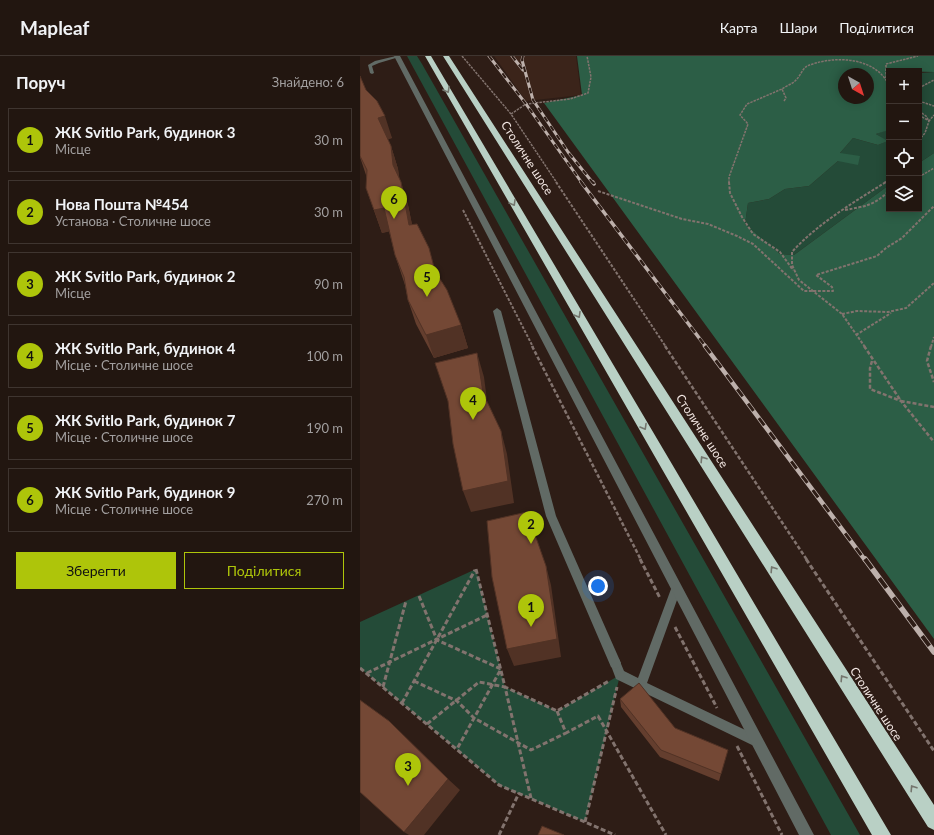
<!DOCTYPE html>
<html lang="uk">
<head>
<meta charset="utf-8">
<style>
	:root { --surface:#221610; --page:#2a1f19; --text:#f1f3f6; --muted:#a29f9f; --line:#3f3530; --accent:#aec50a }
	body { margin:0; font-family:Lato,sans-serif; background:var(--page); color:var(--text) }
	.controls { position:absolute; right:12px; top:12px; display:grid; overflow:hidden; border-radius:0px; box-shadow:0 2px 10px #0003 }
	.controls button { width:36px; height:36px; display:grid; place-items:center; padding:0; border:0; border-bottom:1px solid var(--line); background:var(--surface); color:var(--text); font:20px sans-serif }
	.compass { position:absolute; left:478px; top:12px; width:36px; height:36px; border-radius:50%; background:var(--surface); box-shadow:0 2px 10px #0003; rotate:141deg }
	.you { position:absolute; left:238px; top:530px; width:14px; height:14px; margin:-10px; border:3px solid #fff; border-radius:50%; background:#1a73e8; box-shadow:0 0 0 6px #1a73e833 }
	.badge { display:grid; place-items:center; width:26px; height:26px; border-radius:50%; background:var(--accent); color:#111; font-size:13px; font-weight:700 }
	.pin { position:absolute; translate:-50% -33px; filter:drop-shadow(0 1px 2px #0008) }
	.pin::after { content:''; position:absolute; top:21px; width:14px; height:12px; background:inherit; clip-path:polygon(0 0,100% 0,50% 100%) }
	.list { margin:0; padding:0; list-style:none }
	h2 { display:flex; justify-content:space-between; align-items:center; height:52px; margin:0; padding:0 16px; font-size:17px }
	h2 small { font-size:13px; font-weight:400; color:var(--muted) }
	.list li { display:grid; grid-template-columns:26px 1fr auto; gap:12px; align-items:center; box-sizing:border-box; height:64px; margin:0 8px 8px; padding:0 8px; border:1px solid var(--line); border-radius:0px }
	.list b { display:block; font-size:15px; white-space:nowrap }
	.list p { margin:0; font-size:13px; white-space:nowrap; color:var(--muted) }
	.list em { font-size:13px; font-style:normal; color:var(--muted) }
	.actions { display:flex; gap:8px; padding:12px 16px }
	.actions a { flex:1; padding:9px 0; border:1px solid var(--accent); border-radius:0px; text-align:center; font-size:14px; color:var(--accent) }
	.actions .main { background:var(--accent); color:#111 }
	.icon { flex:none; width:22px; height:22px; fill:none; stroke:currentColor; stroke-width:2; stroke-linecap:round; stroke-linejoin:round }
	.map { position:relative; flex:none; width:574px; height:779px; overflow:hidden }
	header { display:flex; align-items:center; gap:24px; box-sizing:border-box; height:56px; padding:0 20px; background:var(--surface); border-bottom:1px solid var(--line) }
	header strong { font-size:19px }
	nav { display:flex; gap:22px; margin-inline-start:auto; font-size:14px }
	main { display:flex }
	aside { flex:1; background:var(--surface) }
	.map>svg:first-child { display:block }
</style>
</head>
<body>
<header>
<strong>Mapleaf</strong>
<nav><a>Карта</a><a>Шари</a><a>Поділитися</a></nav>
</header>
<main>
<aside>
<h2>Поруч<small>Знайдено: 6</small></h2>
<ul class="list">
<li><span class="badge">1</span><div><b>ЖК Svitlo Park, будинок 3</b><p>Місце</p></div><em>30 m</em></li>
<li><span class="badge">2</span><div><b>Нова Пошта №454</b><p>Установа · Столичне шосе</p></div><em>30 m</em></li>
<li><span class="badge">3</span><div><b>ЖК Svitlo Park, будинок 2</b><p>Місце</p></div><em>90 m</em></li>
<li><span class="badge">4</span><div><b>ЖК Svitlo Park, будинок 4</b><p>Місце · Столичне шосе</p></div><em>100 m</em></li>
<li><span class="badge">5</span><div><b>ЖК Svitlo Park, будинок 7</b><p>Місце · Столичне шосе</p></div><em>190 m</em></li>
<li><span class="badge">6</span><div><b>ЖК Svitlo Park, будинок 9</b><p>Місце · Столичне шосе</p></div><em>270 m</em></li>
</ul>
<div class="actions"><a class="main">Зберегти</a><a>Поділитися</a></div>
</aside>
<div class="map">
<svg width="574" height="779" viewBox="0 0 574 779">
	<rect width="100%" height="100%" fill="#2e1d16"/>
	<path fill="#3b241a" d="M134,0H216L221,39L166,45Z"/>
	<path fill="#244b38" d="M47,0H57L62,8L500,779H471Z
		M574,16V97L559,107V17Z
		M527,74H529V129L434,199L420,198L385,168L388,147L409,143L425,133L449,130L478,105L480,97L493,82L518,89L527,85L516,78Z
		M116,513L145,631L197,655L260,619L225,766L139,729L0,612V566Z"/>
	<path fill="#2c5e46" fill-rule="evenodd" d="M217,0H574V16L529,15V49L527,52H529V74L516,78L528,85L518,89L493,82L480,97L500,100L498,109L478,105L449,130L425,133L409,143L388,147L385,168L420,198L434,199L529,129V153H559V107L574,97V583L184,47L222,39ZM484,18H508V42H484Z"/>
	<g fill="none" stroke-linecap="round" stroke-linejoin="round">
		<path stroke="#82736e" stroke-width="1.5" stroke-dasharray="2.5 1" stroke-linecap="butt" d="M102,0L151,58L197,127
			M529,28L526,24V8L558,0
			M559,32L574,24
			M424,45L426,42L422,33C426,30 432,28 435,25C440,21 442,13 447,10C471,0 510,0 526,24
			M559,45L574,50
			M559,55L566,60L569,65L574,59
			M151,58L166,48L210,43L228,37L231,21L227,0
			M559,59L569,65L565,77L559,84
			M559,121L574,112
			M369,127V121L388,68L380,59L387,48L422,33
			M524,127L529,124"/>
		<path stroke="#82736e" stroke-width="2" stroke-dasharray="3 1.5" stroke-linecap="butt" d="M196,126L306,291
			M369,126L370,137L382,161L393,178L420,196L433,214
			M238,135L322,163L348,168L377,180L393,188L444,235H473L472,231L456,219L517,200L526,192L542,182L574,150
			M103,154L173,291
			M485,154C506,150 513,150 529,135
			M482,258L497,255L528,256L546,252L574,227
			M496,279L531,257
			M505,291L482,258L439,224L432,209V196C457,168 494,146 526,126
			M571,291L574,281"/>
		<path stroke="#82736e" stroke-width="2.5" stroke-dasharray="4 2" stroke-linecap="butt" d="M172,290L281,504
			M305,290L447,504
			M504,290L541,345L574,351
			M571,290L567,305L574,326
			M512,305L510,312V333L541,345L574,386"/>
		<path stroke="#82736e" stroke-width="3" stroke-dasharray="5 2.5" stroke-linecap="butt" d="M280,503L300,542
			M446,503L574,695
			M116,513L145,631L197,655L249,625
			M59,540L77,584L141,613L97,693
			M315,571L357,652
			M0,612L139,729L255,779
			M7,617L127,559
			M54,625L97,645L114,662L171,694L206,677
			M23,631L46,545
			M42,647L115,514
			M197,655L206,677L238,660L306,779
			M67,668L119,626L145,631L171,742
			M377,690L422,779
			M225,766L257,631
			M139,779L159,737"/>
		<path fill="#616a65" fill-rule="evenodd" d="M36,0L39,1L19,7L12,10L14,17L12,18L10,17L8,9L15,5Z
			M316,529L319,530L321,533L287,627L400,681L401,685L400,689L396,690L392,689L256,623L250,607L251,603L255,602L259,603L264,615L278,622L311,533L313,530Z"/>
		<path fill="#616a65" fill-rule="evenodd" d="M34,0H40L454,779H439Z
			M137,252L141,255L196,460L261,607L259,611L255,613L251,611L186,460L133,255Z"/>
		<path fill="#b9d0c5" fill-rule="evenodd" d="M65,0H71L531,779H512Z
			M83,0H89L574,749V774L568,771Z"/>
		<defs>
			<path id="rail-far3" d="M129,0L166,48L222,127
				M152,0L163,14
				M163,0L162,4L173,44L208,96L233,127"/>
			<path id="rail-far2" d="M221,126L346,291
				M233,126L234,128"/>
			<path id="rail-far1" d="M345,290L505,504"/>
			<path id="rail" d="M505,503L574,596"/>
		</defs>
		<use href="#rail-far3" stroke="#bdb0ab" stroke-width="3"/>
		<use href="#rail-far2" stroke="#bdb0ab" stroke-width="3.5"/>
		<use href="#rail-far1" stroke="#bdb0ab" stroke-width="4.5"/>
		<use href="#rail" stroke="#bdb0ab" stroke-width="5.5"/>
		<use href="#rail-far3" stroke="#2e1d16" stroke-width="2" stroke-dasharray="5.5" stroke-linecap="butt"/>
		<use href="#rail-far2" stroke="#2e1d16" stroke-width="2.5" stroke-dasharray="7" stroke-linecap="butt"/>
		<use href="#rail-far1" stroke="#2e1d16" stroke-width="3" stroke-dasharray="9" stroke-linecap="butt"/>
		<use href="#rail" stroke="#2e1d16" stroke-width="4" stroke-dasharray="12" stroke-linecap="butt"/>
	</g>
	<path fill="#643e2e" d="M0,20L6,34L32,82L28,83L31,90L38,113L39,122L48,149L52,169L101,269L108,292L74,302L56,268L48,244L45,229L35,199L29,175L22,177L6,132V119L0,101Z
		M260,643L315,672L361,718L359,725L300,701L261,651Z"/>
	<path fill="#513225" d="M25,60L32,82L25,84L18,62Z
		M31,90L38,113L41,132L33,109Z
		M41,126L48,149L57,192L49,169Z
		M24,152L32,175L22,177L14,154Z
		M101,269L108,292L74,302L66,279Z
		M117,297L124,321L129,360L123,337Z
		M141,375L147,398L154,447L111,456L103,435Z
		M186,510L191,529L201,601L154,610L147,593Z
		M88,723L100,734L64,779H49L44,776Z"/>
	<path fill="#744835" stroke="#513225" d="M0,20L6,34L17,45L25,60L18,62L31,90L33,109L41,126L49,169L57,168L69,192L75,215L87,234L101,269L66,279L48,244L44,221L35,199L24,152L14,154L6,132L7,114L0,100Z
		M117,297L123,337L141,375L148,425L103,435L93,388L88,345L75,307Z
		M167,456L186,510L197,583L147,593L132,521L127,465Z
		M279,627L315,672L368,694L361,718L301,694L260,643Z
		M0,644L29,665L88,723L44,776L0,736Z
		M182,770L204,779H178Z"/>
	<defs><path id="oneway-chevron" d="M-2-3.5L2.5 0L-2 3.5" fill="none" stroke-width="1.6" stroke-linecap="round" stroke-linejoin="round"/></defs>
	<g stroke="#74766e">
		<use href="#oneway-chevron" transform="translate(87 34) rotate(61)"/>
		<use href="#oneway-chevron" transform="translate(153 147) rotate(60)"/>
		<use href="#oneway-chevron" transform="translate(218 259) rotate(60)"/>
		<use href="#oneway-chevron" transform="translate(284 371) rotate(60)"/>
		<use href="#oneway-chevron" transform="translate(343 403) rotate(-123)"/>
		<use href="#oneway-chevron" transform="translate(413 513) rotate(-123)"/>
		<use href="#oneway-chevron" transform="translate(483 622) rotate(-123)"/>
		<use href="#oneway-chevron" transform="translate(553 732) rotate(-123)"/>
	</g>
	<g text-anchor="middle" stroke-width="4" stroke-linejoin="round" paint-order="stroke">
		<g font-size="12" fill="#f4e8e4" stroke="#2e1d16">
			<text transform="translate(167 102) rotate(57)" y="4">Столичне шосе</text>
			<text transform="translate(342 375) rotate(57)" y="4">Столичне шосе</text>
			<text transform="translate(516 648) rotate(57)" y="4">Столичне шосе</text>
		</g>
	</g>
</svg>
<div class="controls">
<button>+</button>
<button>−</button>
<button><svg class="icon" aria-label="locate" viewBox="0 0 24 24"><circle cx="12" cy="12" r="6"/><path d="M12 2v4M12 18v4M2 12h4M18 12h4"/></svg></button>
<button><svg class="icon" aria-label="layers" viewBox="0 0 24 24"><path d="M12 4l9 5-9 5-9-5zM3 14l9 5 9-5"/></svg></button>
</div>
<svg class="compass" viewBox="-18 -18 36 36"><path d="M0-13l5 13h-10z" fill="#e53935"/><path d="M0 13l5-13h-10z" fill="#a29f9f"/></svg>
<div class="you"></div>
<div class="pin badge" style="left:171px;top:571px">1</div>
<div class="pin badge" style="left:171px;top:488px">2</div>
<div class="pin badge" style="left:48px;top:730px">3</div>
<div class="pin badge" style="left:113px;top:364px">4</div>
<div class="pin badge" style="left:67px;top:241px">5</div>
<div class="pin badge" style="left:34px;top:163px">6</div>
</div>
</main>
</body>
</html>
